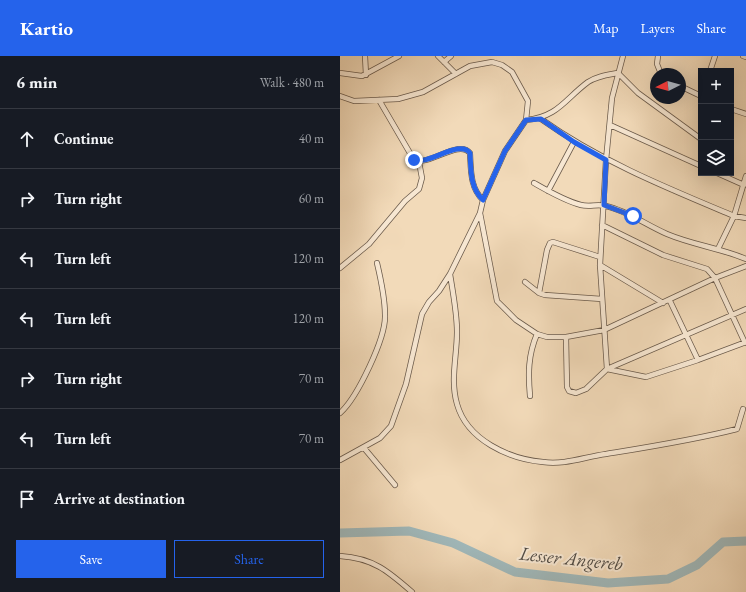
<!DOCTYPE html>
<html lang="en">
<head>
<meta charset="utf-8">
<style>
	:root { --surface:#171b24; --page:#242831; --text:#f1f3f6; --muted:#9ea1a6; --line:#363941; --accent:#2563eb }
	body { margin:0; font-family:"EB Garamond",serif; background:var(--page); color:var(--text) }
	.controls { position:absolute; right:12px; top:12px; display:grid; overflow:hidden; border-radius:0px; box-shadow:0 4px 16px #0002 }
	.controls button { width:36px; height:36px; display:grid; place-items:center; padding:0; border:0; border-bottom:1px solid var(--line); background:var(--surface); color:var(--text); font:20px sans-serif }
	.compass { position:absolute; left:310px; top:12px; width:36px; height:36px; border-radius:50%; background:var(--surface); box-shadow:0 4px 16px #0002; rotate:264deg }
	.stop { position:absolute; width:12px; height:12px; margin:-9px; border:3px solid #2563eb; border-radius:50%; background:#fff }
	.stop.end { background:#2563eb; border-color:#fff; box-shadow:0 1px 4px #0008 }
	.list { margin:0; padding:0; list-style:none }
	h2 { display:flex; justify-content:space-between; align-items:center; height:52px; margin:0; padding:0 16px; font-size:17px }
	h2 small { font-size:13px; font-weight:400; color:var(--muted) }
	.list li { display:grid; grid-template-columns:26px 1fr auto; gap:12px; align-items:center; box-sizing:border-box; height:60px; padding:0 16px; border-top:1px solid var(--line) }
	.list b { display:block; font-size:15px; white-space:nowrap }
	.list em { font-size:13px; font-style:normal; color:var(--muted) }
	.actions { display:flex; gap:8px; padding:12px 16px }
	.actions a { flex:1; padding:9px 0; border:1px solid var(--accent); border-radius:0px; text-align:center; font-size:14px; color:var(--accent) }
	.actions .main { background:var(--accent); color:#fff }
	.icon { flex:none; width:22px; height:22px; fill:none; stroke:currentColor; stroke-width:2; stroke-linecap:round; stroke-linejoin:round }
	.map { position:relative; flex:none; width:406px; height:536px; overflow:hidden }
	header { display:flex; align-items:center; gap:24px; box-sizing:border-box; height:56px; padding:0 20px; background:var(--accent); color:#fff }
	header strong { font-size:19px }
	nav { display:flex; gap:22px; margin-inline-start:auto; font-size:14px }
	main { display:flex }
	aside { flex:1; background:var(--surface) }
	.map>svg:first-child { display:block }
</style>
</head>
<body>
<header>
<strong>Kartio</strong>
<nav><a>Map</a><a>Layers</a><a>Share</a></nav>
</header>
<main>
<aside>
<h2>6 min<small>Walk · 480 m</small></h2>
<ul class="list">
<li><svg class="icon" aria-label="ahead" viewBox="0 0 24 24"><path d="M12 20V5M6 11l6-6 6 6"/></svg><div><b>Continue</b></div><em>40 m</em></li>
<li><svg class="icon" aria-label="right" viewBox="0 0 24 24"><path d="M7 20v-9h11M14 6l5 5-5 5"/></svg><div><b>Turn right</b></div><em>60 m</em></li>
<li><svg class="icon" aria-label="left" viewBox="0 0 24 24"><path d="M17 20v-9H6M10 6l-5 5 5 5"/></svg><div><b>Turn left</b></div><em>120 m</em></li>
<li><svg class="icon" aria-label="left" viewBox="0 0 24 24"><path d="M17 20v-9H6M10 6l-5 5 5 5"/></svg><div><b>Turn left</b></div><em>120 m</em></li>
<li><svg class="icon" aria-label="right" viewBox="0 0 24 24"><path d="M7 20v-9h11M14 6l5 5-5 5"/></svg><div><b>Turn right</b></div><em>70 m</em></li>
<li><svg class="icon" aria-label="left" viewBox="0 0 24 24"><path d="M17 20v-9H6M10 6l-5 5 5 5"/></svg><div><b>Turn left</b></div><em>70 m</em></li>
<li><svg class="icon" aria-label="arrive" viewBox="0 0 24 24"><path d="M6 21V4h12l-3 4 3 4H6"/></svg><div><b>Arrive at destination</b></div></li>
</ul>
<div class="actions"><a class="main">Save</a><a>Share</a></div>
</aside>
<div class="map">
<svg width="406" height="536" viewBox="0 0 406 536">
	<rect width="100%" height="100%" fill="#f2dab9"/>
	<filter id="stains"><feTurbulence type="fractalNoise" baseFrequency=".005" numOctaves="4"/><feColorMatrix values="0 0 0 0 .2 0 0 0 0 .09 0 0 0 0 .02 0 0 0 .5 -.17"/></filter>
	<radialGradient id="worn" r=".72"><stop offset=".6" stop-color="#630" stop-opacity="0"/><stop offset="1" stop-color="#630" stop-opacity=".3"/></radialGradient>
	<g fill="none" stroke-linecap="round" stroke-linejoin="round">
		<path stroke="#a0b8ba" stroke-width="9" d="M0,477L69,475L113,487L175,516L268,527L328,523L357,509L383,486L406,485"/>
		<defs>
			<path id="street" d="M25,0L26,19
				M98,0L116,18
				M318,0L317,8L321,18
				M403,0L406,1
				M104,6L111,0
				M370,15L375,0
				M0,17L22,20L59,0
				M340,30L361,40
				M0,40L14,45L58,43L83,36L130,10L152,6L162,9L172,16L188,45L186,64L165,95L143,144L140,157L110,218L99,235L89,246L82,258L66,328L51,370L40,382L0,404
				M39,44L74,104C90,110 119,83 130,97C131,114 130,132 143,144
				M391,53L406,58
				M201,63C260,105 327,132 394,160L406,162
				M186,64C218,61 225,43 248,26C257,20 267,19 278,17L298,37L361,83
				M270,69L361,110
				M377,117L404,129
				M194,127C208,135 225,145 241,149C249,151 258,148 266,150C288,155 306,169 327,178C353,189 380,192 406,203
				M208,135L234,86
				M140,157L157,245L176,264L197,278L207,281H226L264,274L375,222L406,210
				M262,169L323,199L367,213L375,222L405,287
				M378,193L394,160L406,120
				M260,209L323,247
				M0,212L29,188L65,145L79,133L82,122L79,106
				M110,218C113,237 117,257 117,276C117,300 110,324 117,348C127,384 169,403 203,406C225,409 244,401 266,398C309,391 354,384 397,373L403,353
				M185,226L199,237L205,239L262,243
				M199,237L207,194L210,187L213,186L260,201
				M330,245L358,304
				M226,281L227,331L229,335L236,337L246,333L267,313L406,253
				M267,313L260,209L266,104L272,42L283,0
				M267,313L306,321L358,304L406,286
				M190,340C188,318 188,299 197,278
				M0,357C17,342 46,282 45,259C45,242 41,224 37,207
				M24,392L55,429
				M0,500C33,502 48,515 72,536"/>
		</defs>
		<use href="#street" stroke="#6a5a4b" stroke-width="6"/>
		<use href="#street" stroke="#f7e7d2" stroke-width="4.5"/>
	</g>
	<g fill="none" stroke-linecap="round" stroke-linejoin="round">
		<path stroke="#2563eb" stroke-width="5" d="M74,104C90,109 119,83 130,97C131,114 130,132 143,144L165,95L186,64L201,63L234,86L266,104L264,149L293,160"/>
	</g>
	<g text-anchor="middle" stroke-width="4" stroke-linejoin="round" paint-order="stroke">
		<g font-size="19" font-style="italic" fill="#504b44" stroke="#f7e7d2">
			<text transform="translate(231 502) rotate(6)" y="7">Lesser Angereb</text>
		</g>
	</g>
	<rect width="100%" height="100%" filter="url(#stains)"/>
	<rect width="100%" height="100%" fill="url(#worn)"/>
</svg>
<div class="controls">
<button>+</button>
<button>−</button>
<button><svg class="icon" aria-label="layers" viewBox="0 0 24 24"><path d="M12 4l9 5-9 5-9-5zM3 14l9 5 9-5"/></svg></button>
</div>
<svg class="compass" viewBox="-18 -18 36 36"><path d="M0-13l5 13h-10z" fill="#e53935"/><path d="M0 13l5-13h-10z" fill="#9ea1a6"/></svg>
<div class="stop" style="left:293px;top:160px"></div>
<div class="stop end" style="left:74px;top:104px"></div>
</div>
</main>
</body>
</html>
